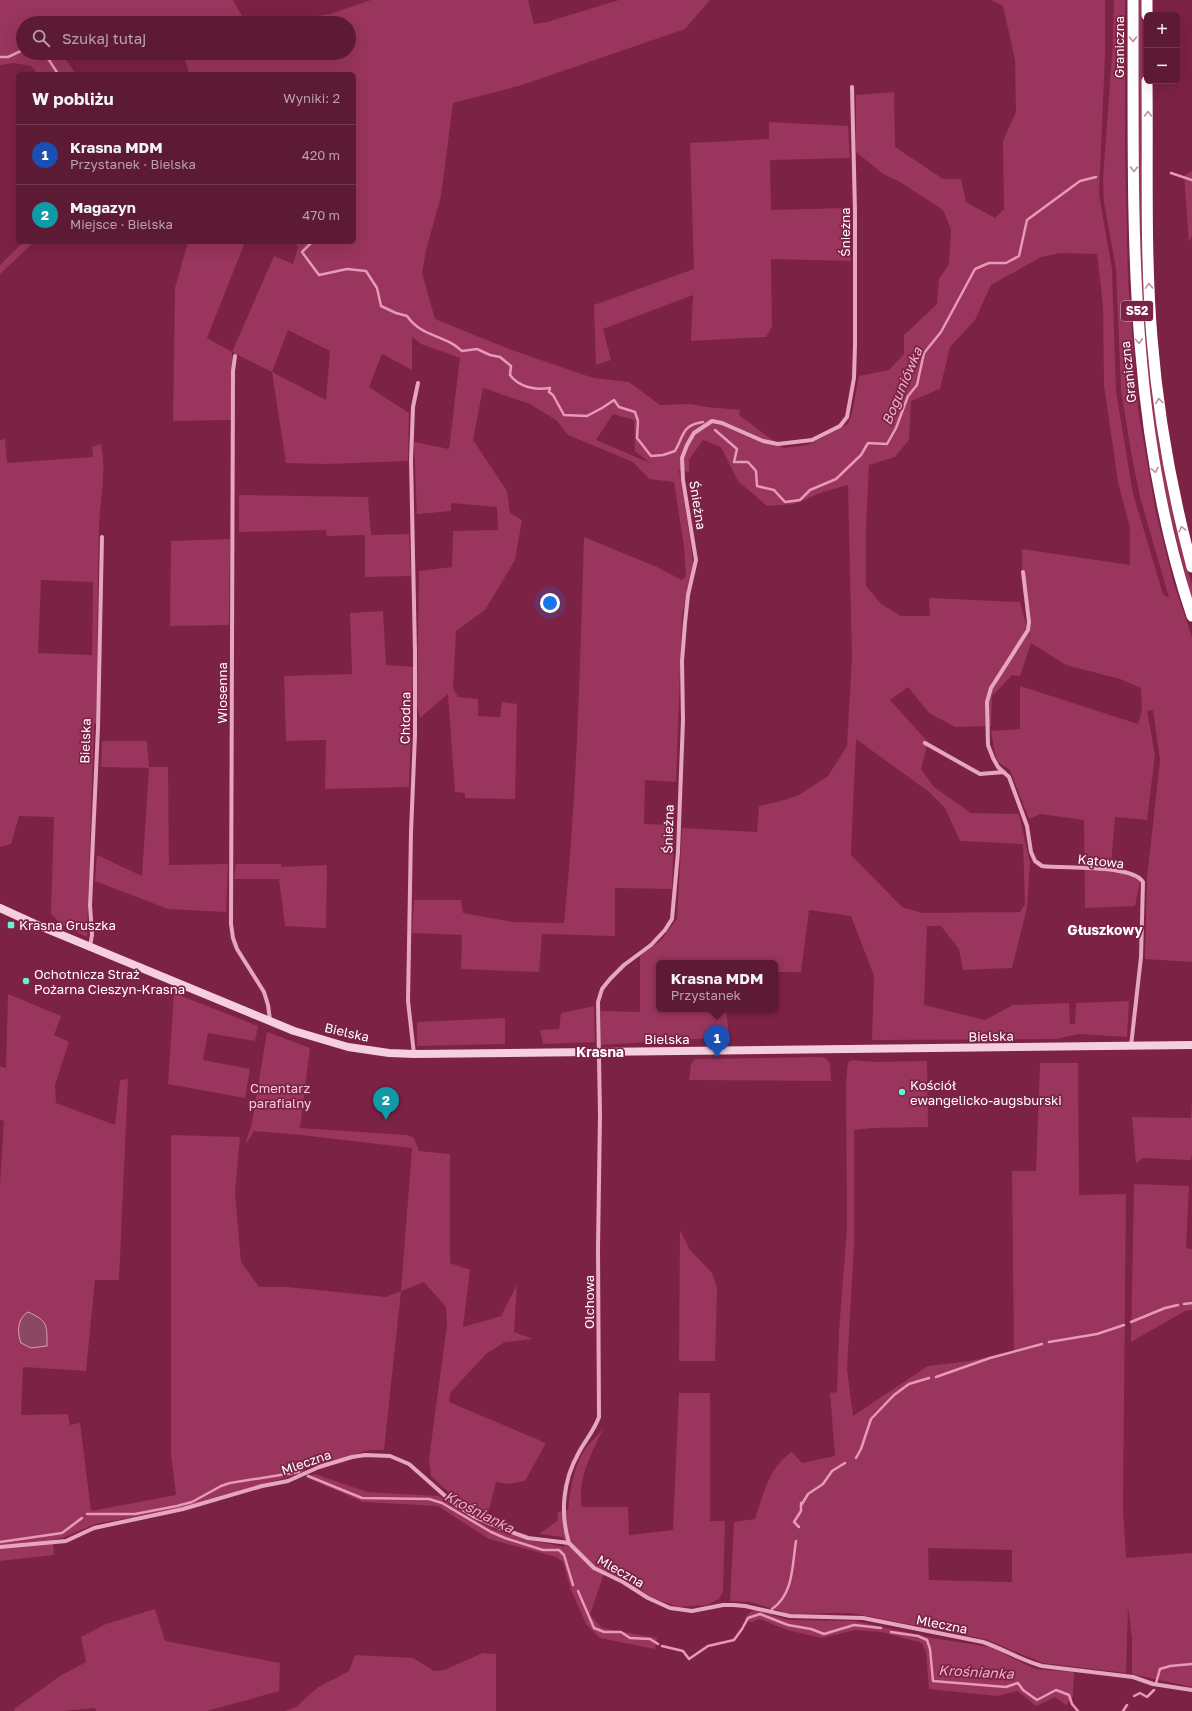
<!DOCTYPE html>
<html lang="pl">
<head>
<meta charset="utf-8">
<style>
	:root { --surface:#5d1a34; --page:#662740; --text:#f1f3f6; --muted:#b9a1ac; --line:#72384f; --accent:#ea580c }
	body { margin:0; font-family:"Golos Text",sans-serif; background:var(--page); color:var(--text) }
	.controls { position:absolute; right:12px; top:12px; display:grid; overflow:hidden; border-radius:6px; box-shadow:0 4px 16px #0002 }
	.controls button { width:36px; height:36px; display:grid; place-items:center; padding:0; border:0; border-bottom:1px solid var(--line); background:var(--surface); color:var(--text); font:20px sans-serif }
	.you { position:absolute; left:550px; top:603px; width:14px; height:14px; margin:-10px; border:3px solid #fff; border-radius:50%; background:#1a73e8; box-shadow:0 0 0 6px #1a73e833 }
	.badge { display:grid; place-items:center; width:26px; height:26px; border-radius:50%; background:var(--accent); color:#fff; font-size:13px; font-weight:700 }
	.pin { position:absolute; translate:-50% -33px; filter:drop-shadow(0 1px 2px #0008) }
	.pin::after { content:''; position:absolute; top:21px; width:14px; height:12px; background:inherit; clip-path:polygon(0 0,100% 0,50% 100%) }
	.popup { position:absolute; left:656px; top:960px; width:122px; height:52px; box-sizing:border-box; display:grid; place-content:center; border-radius:6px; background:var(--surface); filter:drop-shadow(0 1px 3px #0005); font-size:13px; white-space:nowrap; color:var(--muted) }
	.popup b { font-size:15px; color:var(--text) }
	.popup::after { content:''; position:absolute; left:50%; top:100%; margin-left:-8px; border:8px solid transparent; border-top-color:var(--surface) }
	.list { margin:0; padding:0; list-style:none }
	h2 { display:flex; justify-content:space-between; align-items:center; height:52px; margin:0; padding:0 16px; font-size:17px }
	h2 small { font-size:13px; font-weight:400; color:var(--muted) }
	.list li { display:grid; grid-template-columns:26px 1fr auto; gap:12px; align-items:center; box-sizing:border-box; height:60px; padding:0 16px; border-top:1px solid var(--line) }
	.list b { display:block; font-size:15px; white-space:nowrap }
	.list p { margin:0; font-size:13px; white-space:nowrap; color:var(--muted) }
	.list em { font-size:13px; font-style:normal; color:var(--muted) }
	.icon { flex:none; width:22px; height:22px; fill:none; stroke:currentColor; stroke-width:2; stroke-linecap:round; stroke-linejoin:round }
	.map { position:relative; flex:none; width:1192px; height:1711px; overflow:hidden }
	.search { position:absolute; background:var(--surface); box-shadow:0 4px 16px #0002; left:16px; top:16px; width:340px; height:44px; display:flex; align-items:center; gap:10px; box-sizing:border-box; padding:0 14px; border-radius:22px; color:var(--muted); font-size:15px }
	.panel { position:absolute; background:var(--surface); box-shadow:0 4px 16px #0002; left:16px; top:72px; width:340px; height:172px; border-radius:6px }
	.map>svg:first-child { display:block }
</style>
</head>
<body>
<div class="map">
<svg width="1192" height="1711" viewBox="0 0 1192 1711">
	<rect width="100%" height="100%" fill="#7c2245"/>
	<path fill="#9a355d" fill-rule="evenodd" d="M0,0H233L246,23H23V53H61L76,74H38L31,66L14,63L0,65Z
		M371,0H528L534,24L547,22L619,0H710L685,29L522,85L453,103L441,196L426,250L422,273L435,319L509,349L593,378L629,382L660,405L690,404L707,407L740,410L739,415L783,448L808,445L848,424L852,413L859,376L889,370L904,354V335L937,304L939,279L949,264L951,229L943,210L900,182L883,174L856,152V95L894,92L895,147L943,179H961L966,202L995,218L1004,209L1003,141L1016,112L1015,60L1003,6L991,0H1105V56L1099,195L1112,268L1116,391L1133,494L1163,594L1169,598L1140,497L1131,452L1121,390L1116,269L1104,203L1103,179L1113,42L1114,0H1125V149L1128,280L1138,409L1156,513L1173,581L1192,637V962L1145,959L1147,878L1160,760L1153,710L1147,711L1155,755L1147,820L1115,817L1111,866L1141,876L1135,906L1085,908L1084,820L1040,814L1029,819L1010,770L998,762L995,754L991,731L1020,729V686L1138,724L1142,711L1141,688L1120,679L1066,665L1031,643L1020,676L1012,675L992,696L991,726L955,727L929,713L908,687L890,700L928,742L921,769L934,787L971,813L1019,814L1030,863L1027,908L1012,968L963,970L959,949L941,926H927L924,1005L985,1020L1013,1005L1069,1003L1070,1024H1075L1076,1003L1129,1001L1127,1037L1078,1034L1057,1039L872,1040L874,976L851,916L809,910L801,972H775V963H659V1009H726L729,1037L601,1045V1011L640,1012V956L661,940L677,919L682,828L757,832L759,806L778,802L799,795L828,776L847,746L852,658L848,485L823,492L794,504L767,506L738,481L721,447L703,440L689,460V472L679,470L690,538L693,564L682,616L676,782L645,780L644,824L674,825L672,889L615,888V936L542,934L539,972L461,969L462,935L412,933L414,900H461L463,913L513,922L564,923C577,795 580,666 584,537L657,567L682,580L686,576L684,547L674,482L649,479L633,462L568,435L556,420L530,404L483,388L473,440L507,491L510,513L522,520L515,560L485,610L456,631L453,688L458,697L478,699V716L500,717L502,702L517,704L515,799L465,798V793L455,792L448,694L420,718L417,705L419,571L452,567L453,531L498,530L497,507L451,503V511L417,514L414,442L449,449L460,358L421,344L412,337V370L382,354L369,387L409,413L408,461L326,464L286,463L272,372L232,352L231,420L173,421L175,288L188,242H245L207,338L232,352L274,256L293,264L298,247L294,242H354V74H189L184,55L141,53H349V23H268L330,14ZM1060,253L1097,254L1103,306L1104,385L1118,482L1130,528V565L1022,549V566L1030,639L1020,602L929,598L930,616H901L881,604L866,586V527L869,465L895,457L909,440L911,401L940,389L950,347L975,320L991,285L1041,257ZM288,330L330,351L326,400L272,372ZM613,414L634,420L635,451L650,463L596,440ZM856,739L929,792L945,808L960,841L1023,844L1025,904L1020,912L922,913L902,907L851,855Z
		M1138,0H1142L1144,275L1184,556L1192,585V599C1172,525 1153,449 1147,373C1136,249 1138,124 1138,0Z
		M769,122L848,126L850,158L770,160L771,210L848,208L851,261L771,259L772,327L766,337L691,341L693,295L603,329L611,360L596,365L594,305L694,269L690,143L769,139Z
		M1192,171V236L1189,242L1184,176Z
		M23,242H34L0,274V265Z
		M5,439L7,463L93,457L92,447L101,444C107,471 100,499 99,526C97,591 98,657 96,723L94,724L87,937L65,927L51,914L54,817L19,816L11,844L0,847V440ZM41,580L93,582L92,655L38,653Z
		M239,495L368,497L371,535L409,534L411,576L365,577V535L327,536L326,530L239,532Z
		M230,539L229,625L170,626L171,541Z
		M383,611L386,665L413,667L409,787L325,789L326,740L286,741L284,676L352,674L350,613Z
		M102,741H147L149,767H168L169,865L228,864L226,912L168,909L95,881L97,855L142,876L149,768L101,767Z
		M236,864H281L282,867L327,865L326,928L285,926L279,879H234Z
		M174,993L258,1026L255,1041L208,1033L203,1060L250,1069L245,1098L168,1084Z
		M8,994L61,1016L54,1035L69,1042L55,1085L56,1103L115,1125L120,1080L128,1079L119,1280H95L86,1371L23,1367L21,1415L68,1414L70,1425L80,1423L91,1511L176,1495L171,1454V1135L240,1137L235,1193L241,1262L259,1287H288L386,1297L401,1291L412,1148L301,1135L254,1131L245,1145L252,1123L267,1032L310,1048L300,1128L407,1135L414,1138L419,1151L450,1154V1263L470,1270L463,1327L501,1316L517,1285L514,1332L533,1339L505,1342L486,1354L450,1393L449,1402L546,1443L525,1481L508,1484L496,1482L487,1518L455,1498L431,1476L429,1459L447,1324L446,1307L424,1282L401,1291L384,1450H369L315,1466L317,1459L303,1466L305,1472L176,1509L95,1524L65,1537L53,1540L54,1555L0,1561V1185L4,1121L0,1120V1066L6,1068ZM28,1312C48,1321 47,1325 47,1346L30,1348L21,1343Z
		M594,1006L595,1042L543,1044L540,1030L559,1029L561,1013Z
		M505,1018V1044L417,1046V1022Z
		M820,1057L826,1058L830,1064L831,1081L689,1080L691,1064L695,1059Z
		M853,1060L873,1062L927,1061L928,1127L873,1128L854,1130V1245L847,1369L853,1416L928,1366L970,1361L1014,1352L1012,1171H1036L1040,1063H1078L1079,1195L1126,1194L1123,1507L1126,1558L1192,1553V1687L1132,1674V1639L1128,1607L1126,1673L1043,1663L985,1639L851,1613L790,1614L750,1602L730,1601L734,1522L755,1519C763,1495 769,1466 792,1452L802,1463L835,1456L830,1393L837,1392L839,1332L847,1227L846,1082L848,1062ZM928,1548L1012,1550V1582L929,1580Z
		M1192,1099V1153L1191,1160L1143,1158L1136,1163L1132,1117L1191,1118Z
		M1134,1184L1189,1186L1186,1248L1192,1249V1310L1185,1311L1131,1342Z
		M680,1230L690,1250L712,1273L717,1288L715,1361H679Z
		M679,1393H710V1521H725L723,1592L719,1599L707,1605L679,1607L652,1598L629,1582L607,1572L603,1576L590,1615L602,1628L657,1638L655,1649L600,1638L586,1624L571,1590L563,1562L556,1557L489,1539L438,1506L363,1502L305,1477L315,1474L367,1492L439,1496L463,1513L492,1529L529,1540L565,1547L563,1537L539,1534L557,1521L558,1512L568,1510C570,1492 573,1472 581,1456C586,1446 596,1437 603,1429C591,1455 577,1478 582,1507H628L629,1535L673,1530Z
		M155,1609L165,1641L280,1663L279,1691L207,1711H96L95,1708L63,1711H14V1709L60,1676L86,1662L81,1637L106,1624Z
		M756,1610L788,1620L855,1621L932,1638L990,1647L1035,1669L1074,1672L1073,1696L1066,1705L1055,1697L1036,1706L1018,1691L997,1696L929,1689L926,1652L922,1643L882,1632L855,1630L822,1638L787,1630L760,1619L751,1622L744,1620L750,1612Z
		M483,1653L496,1654V1711H285L296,1707L317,1688L349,1671L355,1655L413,1658L434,1671L444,1670Z"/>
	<path fill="#8b4862" stroke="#e799b9" d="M28,1312C48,1321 47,1325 47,1346L31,1348L21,1343C17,1332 17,1319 28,1312Z"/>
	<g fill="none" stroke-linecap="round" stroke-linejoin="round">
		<path stroke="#e799b9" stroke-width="2.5" d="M42,53L49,60L58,74
			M0,57H8L23,50
			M1171,173L1192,180
			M312,242L302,252L319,275L347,269L366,271L377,288L381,306L396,313L407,316C418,332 433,334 449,342C454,344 458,348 462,351L477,349L490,355L500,357L511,366L510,375C520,388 535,390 550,388L549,392L553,395L564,415L587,416L602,408L614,400L619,407L635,412L638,421L637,438L651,456L663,455L675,451C684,435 682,425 703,422
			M715,430L737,449L734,462H748L756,471L757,486L774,490L785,502L800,500L810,490L836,479L861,455L868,443L887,444L896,428L908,396L917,385L924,353L941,332L975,269L989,263H1006L1019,256L1027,220L1080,181L1096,177
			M1184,1304L1192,1303
			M1131,1322L1165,1308L1178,1305
			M1049,1342L1097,1334L1124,1325
			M936,1377L990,1358L1042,1344
			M856,1458L861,1449L871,1419L894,1395L909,1384L929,1378
			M308,1476L362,1498L429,1499L442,1503L491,1532L505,1538L543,1550H559L564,1555L573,1585
			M87,1514H135L177,1506L192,1502L221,1486L230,1483L299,1472
			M799,1527L794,1522L801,1511V1503L802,1504L808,1494L823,1484L832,1471L845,1463
			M0,1542L62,1533L82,1518
			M578,1591L594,1628L604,1632H621L630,1638L650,1639L658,1644
			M772,1609C794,1594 792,1565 796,1541
			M891,1632L918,1636L927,1640L930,1649L933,1681L1006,1687L1018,1683L1023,1690L1037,1700L1056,1690L1069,1695L1072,1704L1078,1711
			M662,1646L683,1651L689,1659L708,1646L734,1640L742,1629L748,1618L760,1614L788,1625L811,1629L824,1634L854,1625L881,1628
			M1156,1683L1160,1669L1170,1666L1192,1664
			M1134,1696L1140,1693L1147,1697L1154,1690
			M1123,1711L1127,1705"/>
		<path stroke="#e6a6bf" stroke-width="4" d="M235,356L233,371L231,924L233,938L237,949L264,992L268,1005L270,1020
			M1023,572L1029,622L1028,630L991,688L987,702L988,745L993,758L998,767L1009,777L1027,826L1031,852L1035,861L1042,866C1064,869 1132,864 1143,882L1141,957L1131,1046
			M925,743L980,774L1004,772
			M90,946L92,935L90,905L98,727L102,537
			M414,1054L408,1001L411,832L415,735V652L411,460L413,407L418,383
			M569,1543C560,1513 563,1481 578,1454C585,1440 593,1433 599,1417L598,1248L600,1114L598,1002L602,989L610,979L624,965L651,945L665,930L672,919L678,852L683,720L682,661L685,623L688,595L696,560L683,480L682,458L687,445L694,433L712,421L722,423L763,441L778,444L812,440L840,426L847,417L854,378L855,345V211L852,87
			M0,1547L66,1541L94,1528L183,1509L262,1486L288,1481L319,1467L352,1457L365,1455L390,1456L409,1464L452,1502L475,1517L500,1528L528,1538L569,1543L594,1568L623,1582L648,1598L670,1608L692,1611L723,1605H734L745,1606L790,1616L863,1618L983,1642C1003,1649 1021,1660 1042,1666L1133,1677L1153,1684L1192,1690"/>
		<path stroke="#f5cfde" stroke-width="8" d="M0,908L35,924L294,1031L348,1047L389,1053L414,1054L1192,1045"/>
		<path stroke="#fff" stroke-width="11" d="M1133,0C1134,207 1125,417 1192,616
			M1147,0V15
			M1147,81C1148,166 1145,253 1152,338C1158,415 1172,492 1192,567"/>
	</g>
	<defs><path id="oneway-chevron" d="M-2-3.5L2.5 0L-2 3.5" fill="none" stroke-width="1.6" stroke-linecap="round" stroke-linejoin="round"/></defs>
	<g stroke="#be90a2">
		<use href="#oneway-chevron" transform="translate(1133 39) rotate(90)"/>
		<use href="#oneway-chevron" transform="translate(1148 114) rotate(-90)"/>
		<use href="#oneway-chevron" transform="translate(1134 169) rotate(90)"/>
		<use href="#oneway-chevron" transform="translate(1149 286) rotate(-92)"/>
		<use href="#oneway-chevron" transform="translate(1139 341) rotate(86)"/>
		<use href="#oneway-chevron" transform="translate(1159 401) rotate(-97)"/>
		<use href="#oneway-chevron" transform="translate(1155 470) rotate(80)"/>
		<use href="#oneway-chevron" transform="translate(1182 529) rotate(-104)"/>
	</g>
	<g fill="#68f1d1" stroke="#7c2245" stroke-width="1.5">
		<rect x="7" y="921" width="8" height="8" rx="2"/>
		<circle cx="26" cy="981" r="4"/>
		<circle cx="902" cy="1092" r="4"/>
	</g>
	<g text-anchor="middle" stroke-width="3.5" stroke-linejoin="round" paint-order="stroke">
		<rect fill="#7c2245" stroke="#d8bdc7" stroke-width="1" x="1121" y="301" width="32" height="20" rx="3"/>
		<g font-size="12" font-weight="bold" fill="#fff">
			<text x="1137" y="315">S52</text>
		</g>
		<g font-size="13" fill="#fff" stroke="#7c2245">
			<text transform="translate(1119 47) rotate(-90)" y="5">Graniczna</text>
			<text transform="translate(845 232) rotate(-90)" y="5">Śnieżna</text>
			<text transform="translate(1128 372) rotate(-96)" y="5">Graniczna</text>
			<text transform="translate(698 505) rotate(81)" y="5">Śnieżna</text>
			<text transform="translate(222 693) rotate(-90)" y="5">Wiosenna</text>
			<text transform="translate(405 718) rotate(-89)" y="5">Chłodna</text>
			<text transform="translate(85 741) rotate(-88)" y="5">Bielska</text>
			<text transform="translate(668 829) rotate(-88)" y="5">Śnieżna</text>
			<text transform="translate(1101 861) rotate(6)" y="5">Kątowa</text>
			<text transform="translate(347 1032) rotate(13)" y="5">Bielska</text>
			<text transform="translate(991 1036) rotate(-1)" y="5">Bielska</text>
			<text x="667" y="1044">Bielska</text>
			<text transform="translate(589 1302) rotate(-90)" y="5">Olchowa</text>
			<text transform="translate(306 1462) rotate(-19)" y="5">Mleczna</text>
			<text transform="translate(621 1571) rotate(30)" y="5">Mleczna</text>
			<text transform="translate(942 1624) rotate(11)" y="5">Mleczna</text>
		</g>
		<g font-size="13" fill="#fff" stroke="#7c2245" text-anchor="start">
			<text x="19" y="930">Krasna Gruszka</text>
			<text x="34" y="979">Ochotnicza Straż<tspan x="34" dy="15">Pożarna Cieszyn-Krasna</tspan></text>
			<text x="910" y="1090">Kościół<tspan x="910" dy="15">ewangelicko-augsburski</tspan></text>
		</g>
		<g font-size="13" fill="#f5c9da" stroke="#7c2245">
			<text x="280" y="1093">Cmentarz<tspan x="280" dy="15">parafialny</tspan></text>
		</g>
		<g font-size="14" font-style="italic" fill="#eeb1c9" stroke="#7c2245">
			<text transform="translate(902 386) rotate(-67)" y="5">Boguniówka</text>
			<text transform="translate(479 1512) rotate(27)" y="5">Krośnianka</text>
			<text transform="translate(976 1672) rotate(3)" y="5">Krośnianka</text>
		</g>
		<g font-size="14" font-weight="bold" fill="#fff" stroke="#7c2245">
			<text x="1105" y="935">Głuszkowy</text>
			<text x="600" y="1057">Krasna</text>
		</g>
	</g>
</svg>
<div class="controls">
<button>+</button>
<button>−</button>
</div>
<div class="you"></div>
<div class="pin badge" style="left:717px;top:1058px;background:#1a4fb4">1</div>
<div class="popup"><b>Krasna MDM</b>Przystanek</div>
<div class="pin badge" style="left:386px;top:1120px;background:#0f9aa8">2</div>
<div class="search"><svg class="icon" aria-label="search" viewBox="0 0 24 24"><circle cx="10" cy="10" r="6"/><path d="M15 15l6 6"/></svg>Szukaj tutaj</div>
<section class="panel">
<h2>W pobliżu<small>Wyniki: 2</small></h2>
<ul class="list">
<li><span class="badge" style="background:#1a4fb4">1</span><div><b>Krasna MDM</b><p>Przystanek · Bielska</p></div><em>420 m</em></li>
<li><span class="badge" style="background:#0f9aa8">2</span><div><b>Magazyn</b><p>Miejsce · Bielska</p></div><em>470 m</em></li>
</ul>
</section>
</div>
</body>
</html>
